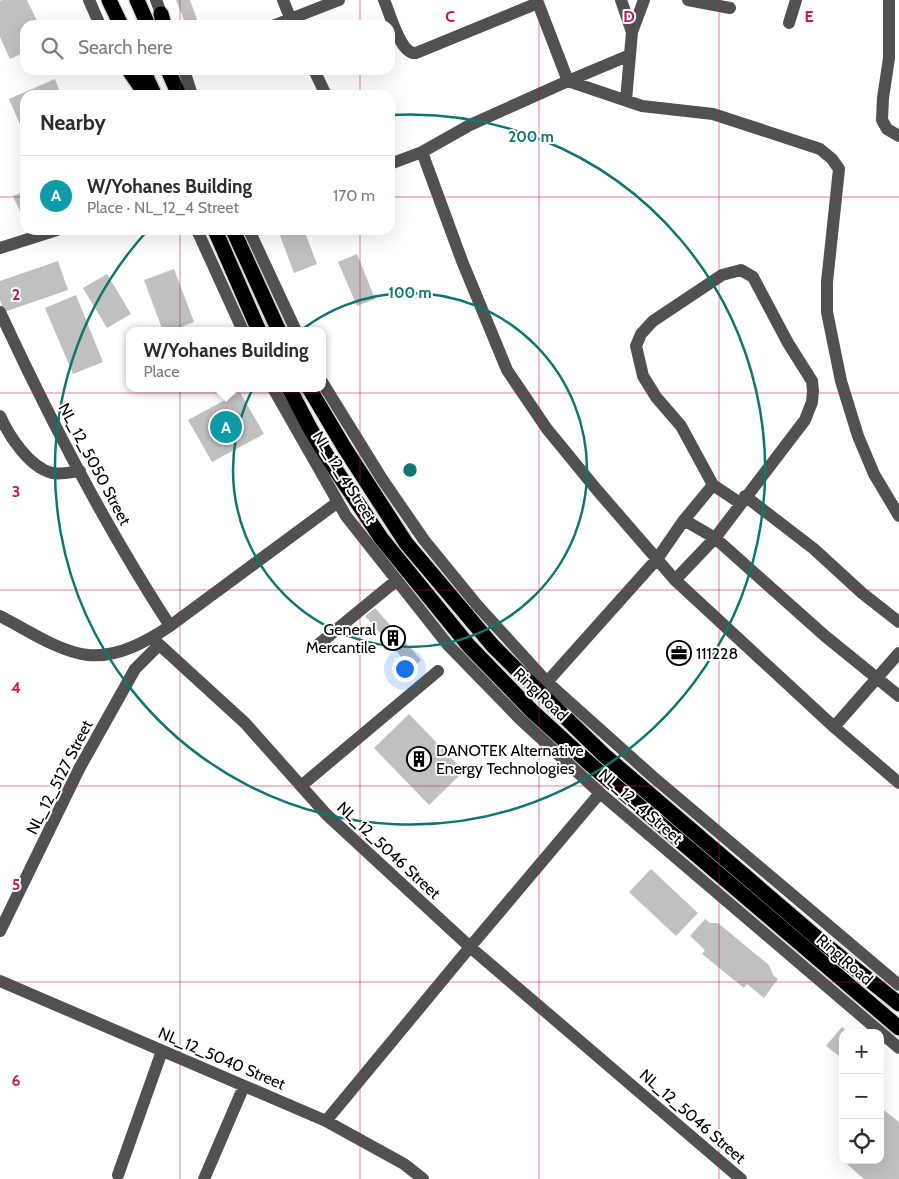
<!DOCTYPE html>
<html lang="en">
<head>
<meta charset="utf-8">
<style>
	:root { --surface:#fff; --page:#f7f7f7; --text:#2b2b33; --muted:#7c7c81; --line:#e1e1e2; --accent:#000 }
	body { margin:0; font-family:Cabin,sans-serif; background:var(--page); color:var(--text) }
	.controls { position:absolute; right:15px; bottom:15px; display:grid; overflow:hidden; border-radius:10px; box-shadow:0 5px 20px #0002 }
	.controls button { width:45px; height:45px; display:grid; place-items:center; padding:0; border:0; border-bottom:1px solid var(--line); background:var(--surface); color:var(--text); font:25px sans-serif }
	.you { position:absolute; left:404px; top:668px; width:18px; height:18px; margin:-12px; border:4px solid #fff; border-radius:50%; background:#1a73e8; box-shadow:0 0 0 8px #1a73e833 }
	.badge { display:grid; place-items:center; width:32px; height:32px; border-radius:50%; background:var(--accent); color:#fff; font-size:16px; font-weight:700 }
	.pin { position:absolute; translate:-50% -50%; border:2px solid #fff; box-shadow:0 1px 5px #0006 }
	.popup { position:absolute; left:126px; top:327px; width:200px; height:65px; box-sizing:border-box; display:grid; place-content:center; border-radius:10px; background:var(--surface); filter:drop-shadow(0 1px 4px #0005); font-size:16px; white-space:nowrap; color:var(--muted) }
	.popup b { font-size:19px; color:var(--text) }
	.popup::after { content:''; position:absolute; left:50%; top:100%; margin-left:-10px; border:10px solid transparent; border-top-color:var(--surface) }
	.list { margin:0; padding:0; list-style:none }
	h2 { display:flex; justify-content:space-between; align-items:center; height:65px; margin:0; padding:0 20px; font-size:21px }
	h2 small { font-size:16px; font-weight:400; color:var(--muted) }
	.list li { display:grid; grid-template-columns:32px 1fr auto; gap:15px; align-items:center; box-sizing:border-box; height:80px; padding:0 20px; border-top:1px solid var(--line) }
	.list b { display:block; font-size:19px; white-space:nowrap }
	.list p { margin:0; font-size:16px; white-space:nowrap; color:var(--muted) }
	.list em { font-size:16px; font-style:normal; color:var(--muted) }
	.icon { flex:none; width:28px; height:28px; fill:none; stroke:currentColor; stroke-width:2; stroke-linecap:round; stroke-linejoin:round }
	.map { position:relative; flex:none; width:899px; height:1179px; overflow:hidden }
	.search { position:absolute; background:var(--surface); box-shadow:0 5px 20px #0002; left:20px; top:20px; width:375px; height:55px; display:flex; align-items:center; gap:12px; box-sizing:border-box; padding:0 18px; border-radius:15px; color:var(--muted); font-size:19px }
	.panel { position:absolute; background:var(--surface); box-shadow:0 5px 20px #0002; left:20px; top:90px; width:375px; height:145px; border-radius:15px }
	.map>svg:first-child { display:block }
</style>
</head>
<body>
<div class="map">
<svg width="899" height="1179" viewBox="0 0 899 1179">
	<rect width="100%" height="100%" fill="#fff"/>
	<path fill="#c0c0c0" d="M2,0H27L39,25H25V52L10,59L0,37V1Z
		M176,0H190L199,25H186Z
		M55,79L61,95H25V136L9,99Z
		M25,191V222L13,196Z
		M278,230H304L317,264L294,273Z
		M357,254L375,299L357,306L338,262Z
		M58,261L68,290L4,312L0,300V281Z
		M174,269L194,322L171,331H163L144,280Z
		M107,274L131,314L107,328L83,288Z
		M76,295L103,362L73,374L45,308Z
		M240,392L264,434L212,462L188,420Z
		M375,608L421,660L412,669L365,616Z
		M409,714L464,771L429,805L374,748Z
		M651,869L698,913L676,936L629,892Z
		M705,919L710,923H718L769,965L773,975L778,979L764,998L747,984L744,988L702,954L705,950L690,936Z
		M842,1027L849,1033H843V1059L826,1046Z
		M880,1107L899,1122V1179H864L840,1158L843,1155V1160H880Z"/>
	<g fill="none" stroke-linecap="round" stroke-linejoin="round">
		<defs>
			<path id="highway" d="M109,0L121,25
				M137,0L148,25
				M161,14L164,25
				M129,70L146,95
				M143,70L154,94
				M168,70L179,95
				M215,230L259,331
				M233,230L279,331
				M289,388L311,430L335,469L381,538L469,646L532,711L590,764L899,1028
				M309,388L344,447L406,543L493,646L531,684L604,755L822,942L899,1004"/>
		</defs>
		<use href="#highway" stroke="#dbdbdb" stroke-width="18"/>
		<path stroke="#515151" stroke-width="12" d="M89,0L100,25
			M156,0L165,23
			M283,0L293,25
			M384,0C390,13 400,55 416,53L538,3L568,81L642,106L713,114L820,149L832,159L839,169L827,282V312L841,381L858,436L874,474L899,516
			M621,0L632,32
			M688,0L730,8
			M889,0V58L883,98L882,120L887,129L899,136
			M789,23L796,0
			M275,25L339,0
			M184,70L192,95
			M314,70L326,95
			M626,100L632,32L644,0
			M422,152L470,125L568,81L630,55
			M390,164L422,152L462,261L507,370L547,429L597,490L675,580L834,727L899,783
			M197,230L243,331
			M249,230L296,331
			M0,248L57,230
			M0,312C50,420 105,526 170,626
			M322,382L382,479L424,540L477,605L547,682L652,776L899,985
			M273,388L346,516L448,645L519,718L600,793L899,1048
			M0,416C9,436 29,467 52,473C60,475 72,472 80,471
			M745,496L814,549L862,593L899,622
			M684,520L715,538L825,636L899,696
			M675,580L715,538L805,420L812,402L813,391L812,381L788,343L753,277L741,270L722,275L653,321L641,334L636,346L643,376L656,397L681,426L713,485L740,503
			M0,616C26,629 59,652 88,655C117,658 146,642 170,626L338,502
			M152,638L245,723L326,814L470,947L741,1179
			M319,644L397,580
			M547,682L657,559L684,520L713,485
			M834,727L899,653
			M301,786L438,671
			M0,931L79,769L135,669L159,645
			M0,981L326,1121L404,1164L423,1179
			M326,1121L470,947L600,793
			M118,1175L162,1051
			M204,1179L244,1086"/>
		<use href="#highway" stroke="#000" stroke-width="15"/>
	</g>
	<path fill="none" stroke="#c2185b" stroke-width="1" stroke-opacity="0.55" d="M180,0V25M360,0V25M539,0V1179M719,0V1179M180,70V95M360,70V95M0,197H25M390,197H899M180,230V1179M360,230V1179M0,393H899M0,590H899M0,786H899M0,982H899"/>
	<g fill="none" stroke="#0f766e" stroke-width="2.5">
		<circle cx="410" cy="470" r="177"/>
		<path d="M391 115A355 355 0 1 1 148 230"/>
	</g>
	<defs>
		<symbol id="building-ring" viewBox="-11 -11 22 22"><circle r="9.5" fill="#fff" stroke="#000" stroke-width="1.5"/><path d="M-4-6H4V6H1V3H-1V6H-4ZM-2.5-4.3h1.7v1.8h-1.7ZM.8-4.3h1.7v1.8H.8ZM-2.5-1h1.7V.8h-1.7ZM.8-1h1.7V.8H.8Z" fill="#000"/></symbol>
		<symbol id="office-ring" viewBox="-11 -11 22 22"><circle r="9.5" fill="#fff" stroke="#000" stroke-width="1.5"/><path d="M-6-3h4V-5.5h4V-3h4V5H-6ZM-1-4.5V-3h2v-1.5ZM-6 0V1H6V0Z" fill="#000"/></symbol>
	</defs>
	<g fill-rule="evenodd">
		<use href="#building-ring" x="379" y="624" width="28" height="28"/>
		<use href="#office-ring" x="665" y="639" width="28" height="28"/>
		<use href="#building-ring" x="405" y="745" width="28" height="28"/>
	</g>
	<g text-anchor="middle" stroke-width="4" stroke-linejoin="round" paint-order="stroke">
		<g font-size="16" fill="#000" stroke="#fff">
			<text transform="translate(95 464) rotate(62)" y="6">NL_12_5050 Street</text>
			<text transform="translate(345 477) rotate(58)" y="6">NL_12_4 Street</text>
			<text transform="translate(541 694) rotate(44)" y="6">Ring Road</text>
			<text transform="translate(59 777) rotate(-63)" y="6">NL_12_5127 Street</text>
			<text transform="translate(641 806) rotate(41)" y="6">NL_12_4 Street</text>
			<text transform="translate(389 850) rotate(43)" y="6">NL_12_5046 Street</text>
			<text transform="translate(845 959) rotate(41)" y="6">Ring Road</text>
			<text transform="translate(222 1058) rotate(23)" y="6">NL_12_5040 Street</text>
			<text transform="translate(693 1116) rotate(41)" y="6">NL_12_5046 Street</text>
		</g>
		<g font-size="16" fill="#000" stroke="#fff" text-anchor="start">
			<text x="376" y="635" text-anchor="end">General<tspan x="376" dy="18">Mercantile</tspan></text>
			<text x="696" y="659">111228</text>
			<text x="436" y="756">DANOTEK Alternative<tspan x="436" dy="18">Energy Technologies</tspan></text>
		</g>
	</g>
	<g font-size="16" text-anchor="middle" font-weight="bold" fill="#c2185b" stroke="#fff" stroke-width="4" stroke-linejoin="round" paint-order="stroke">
		<text x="450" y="22">C</text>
		<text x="629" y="22">D</text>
		<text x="809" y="22">E</text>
		<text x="16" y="300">2</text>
		<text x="16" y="497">3</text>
		<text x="16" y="693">4</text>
		<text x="16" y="890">5</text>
		<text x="16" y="1086">6</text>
	</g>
	<circle cx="410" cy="470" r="8" fill="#0f766e" stroke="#fff" stroke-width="2.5"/>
	<g font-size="15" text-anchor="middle" font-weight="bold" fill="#0f766e" stroke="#fff" stroke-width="4" stroke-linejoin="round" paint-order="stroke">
		<text x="531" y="142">200 m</text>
		<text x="410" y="298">100 m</text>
	</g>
</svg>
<div class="controls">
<button>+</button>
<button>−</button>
<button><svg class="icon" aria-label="locate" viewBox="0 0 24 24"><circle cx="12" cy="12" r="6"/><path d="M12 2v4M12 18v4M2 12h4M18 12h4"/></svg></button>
</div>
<div class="you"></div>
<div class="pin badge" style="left:226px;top:427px;background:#0f9aa8">A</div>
<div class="popup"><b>W/Yohanes Building</b>Place</div>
<div class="search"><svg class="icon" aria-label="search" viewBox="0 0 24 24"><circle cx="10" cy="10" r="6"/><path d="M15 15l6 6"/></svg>Search here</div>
<section class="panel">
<h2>Nearby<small></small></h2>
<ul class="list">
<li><span class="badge" style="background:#0f9aa8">A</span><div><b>W/Yohanes Building</b><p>Place · NL_12_4 Street</p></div><em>170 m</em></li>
</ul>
</section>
</div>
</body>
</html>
